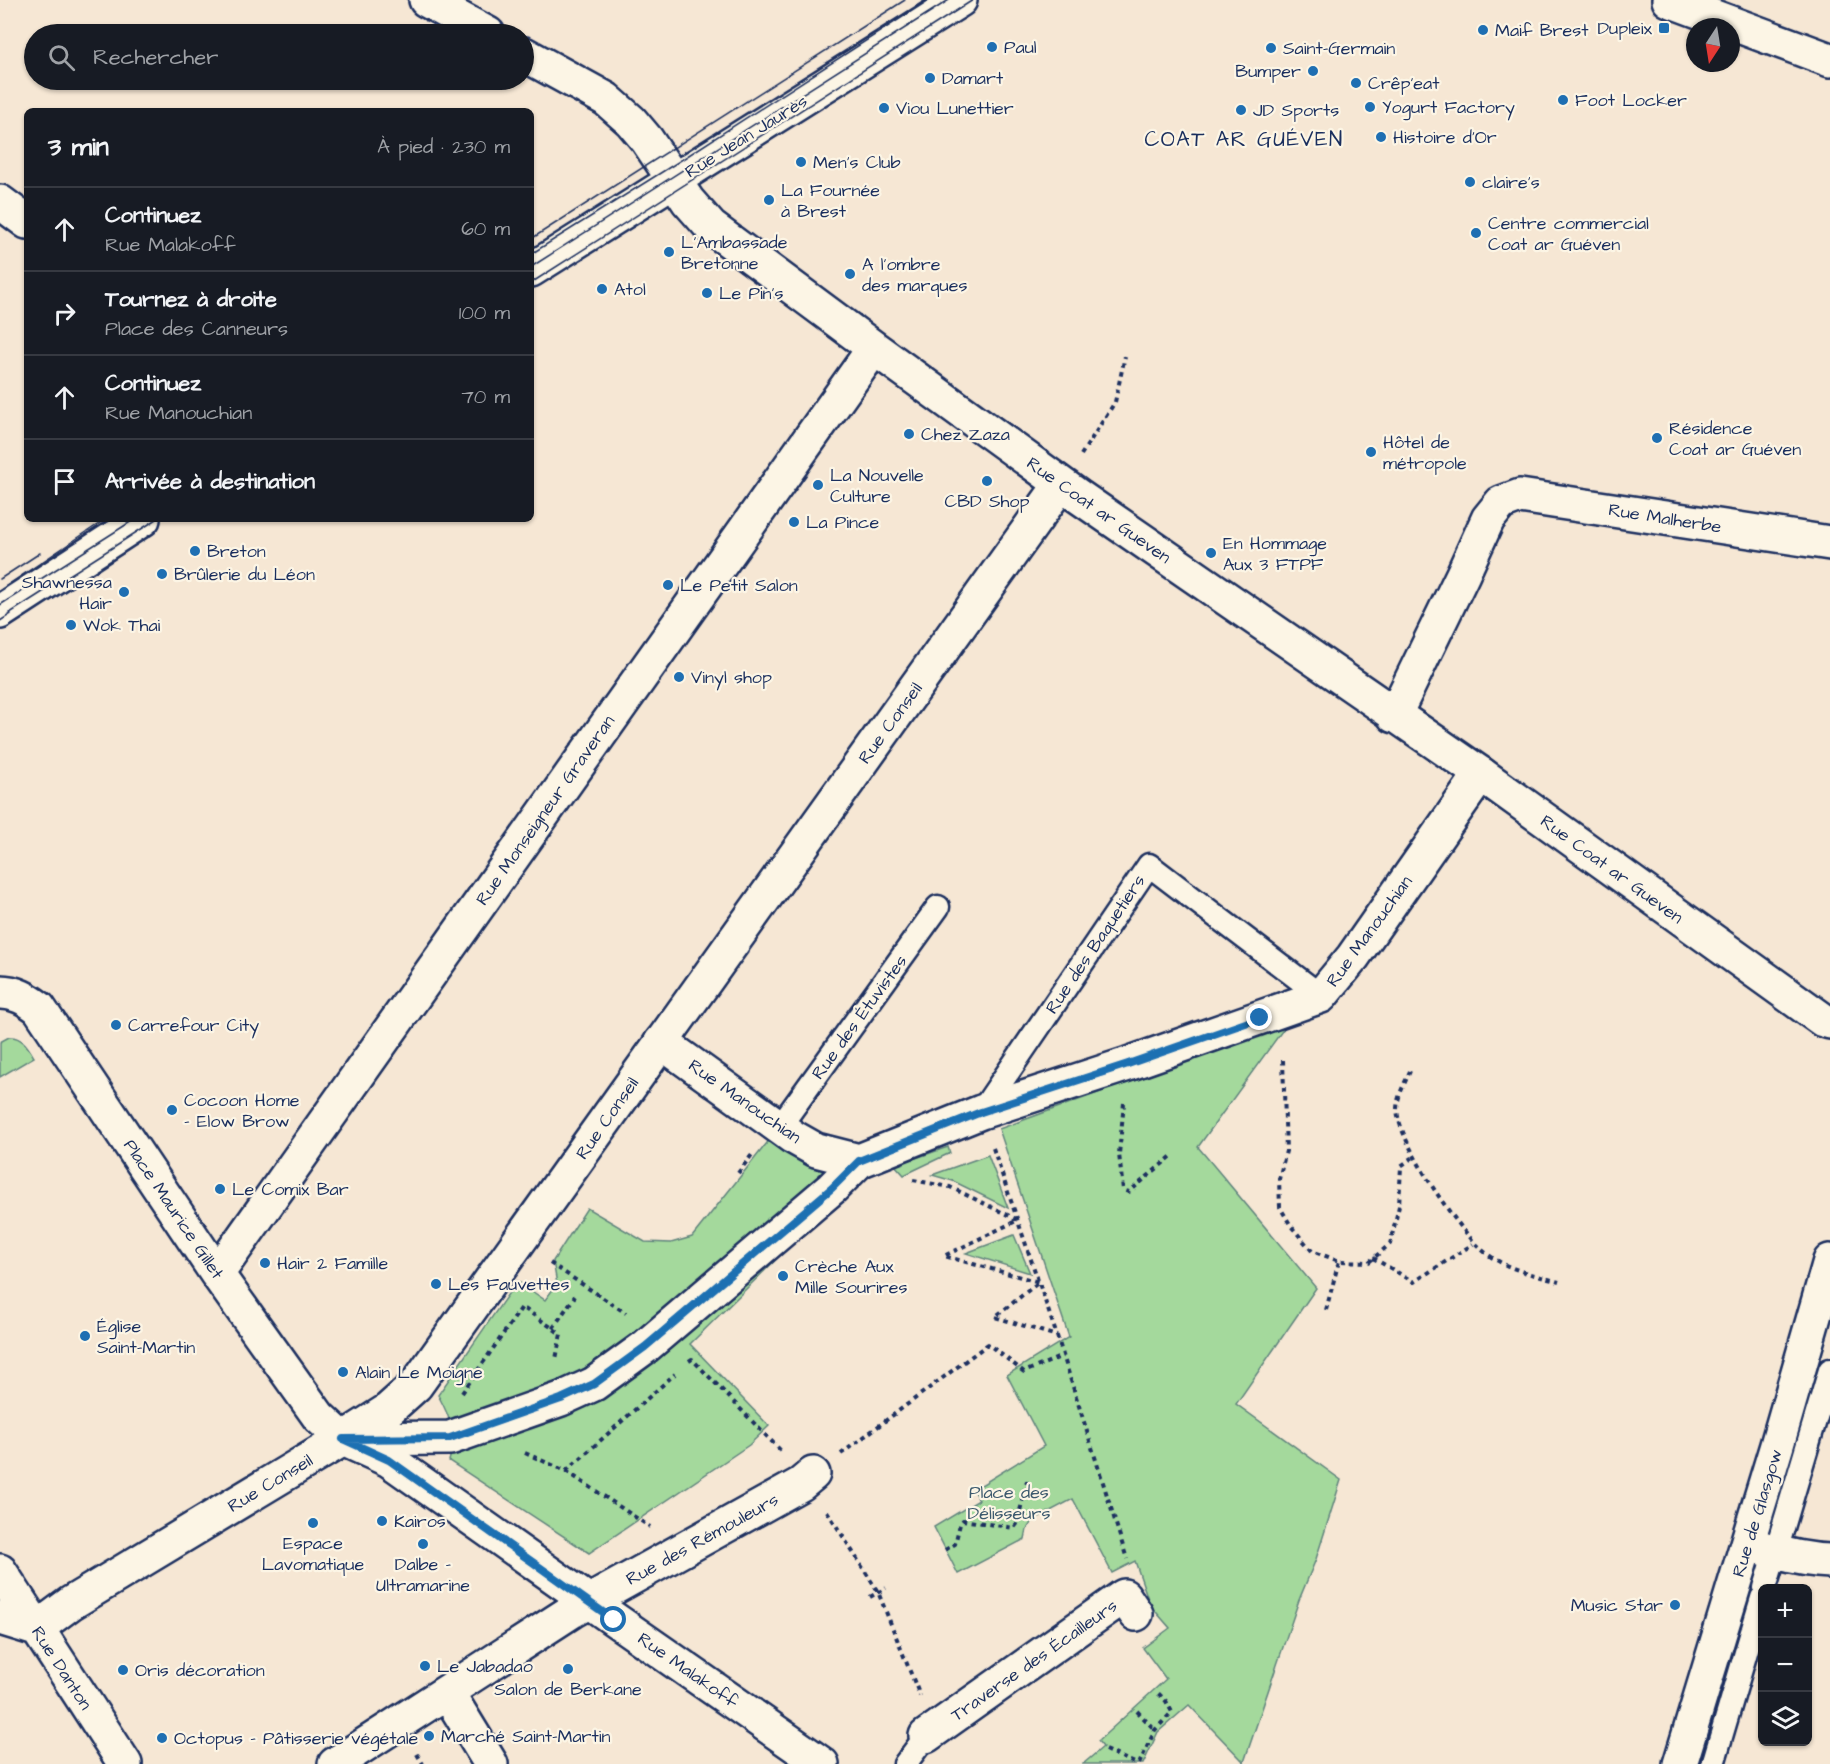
<!DOCTYPE html>
<html lang="fr">
<head>
<meta charset="utf-8">
<style>
	:root { --surface:#171b24; --page:#20242c; --text:#f1f3f6; --muted:#9ea1a6; --line:#363941 }
	body { margin:0; font-family:"Architects Daughter",sans-serif; background:var(--page); color:var(--text) }
	.controls { position:absolute; right:18px; bottom:18px; display:grid; overflow:hidden; border-radius:9px; box-shadow:0 2px 4px #0004 }
	.controls button { width:54px; height:54px; display:grid; place-items:center; padding:0; border:0; border-bottom:2px solid var(--line); background:var(--surface); color:var(--text); font:30px sans-serif }
	.compass { position:absolute; left:1686px; top:18px; width:54px; height:54px; border-radius:50%; background:var(--surface); box-shadow:0 2px 4px #0004; rotate:192deg }
	.stop { position:absolute; width:18px; height:18px; margin:-14px; border:4px solid #1f6fb2; border-radius:50%; background:#fff }
	.stop.end { background:#1f6fb2; border-color:#fff; box-shadow:0 2px 6px #0008 }
	.list { margin:0; padding:0; list-style:none }
	h2 { display:flex; justify-content:space-between; align-items:center; height:78px; margin:0; padding:0 24px; font-size:26px }
	h2 small { font-size:20px; font-weight:400; color:var(--muted) }
	.list li { display:grid; grid-template-columns:39px 1fr auto; gap:18px; align-items:center; box-sizing:border-box; height:84px; padding:0 24px; border-top:2px solid var(--line) }
	.list b { display:block; font-size:22px; white-space:nowrap }
	.list p { margin:0; font-size:20px; white-space:nowrap; color:var(--muted) }
	.list em { font-size:20px; font-style:normal; color:var(--muted) }
	.icon { flex:none; width:33px; height:33px; fill:none; stroke:currentColor; stroke-width:2; stroke-linecap:round; stroke-linejoin:round }
	.map { position:relative; flex:none; width:1830px; height:1764px; overflow:hidden }
	.search { position:absolute; background:var(--surface); box-shadow:0 2px 4px #0004; left:24px; top:24px; width:510px; height:66px; display:flex; align-items:center; gap:15px; box-sizing:border-box; padding:0 21px; border-radius:33px; color:var(--muted); font-size:22px }
	.panel { position:absolute; background:var(--surface); box-shadow:0 2px 4px #0004; left:24px; top:108px; width:510px; height:414px; border-radius:9px }
	.map>svg:first-child { display:block }
</style>
</head>
<body>
<div class="map">
<svg width="1830" height="1764" viewBox="0 0 1830 1764">
	<rect width="100%" height="100%" fill="#f6e7d4"/>
	<filter id="ink" filterUnits="userSpaceOnUse"><feTurbulence type="fractalNoise" baseFrequency=".0167" numOctaves="2"/><feDisplacementMap in="SourceGraphic" scale="12" xChannelSelector="R" yChannelSelector="G"/><feConvolveMatrix kernelMatrix="1 2 1 2 8 2 1 2 1" color-interpolation-filters="sRGB"/></filter>
	<g filter="url(#ink)">
		<path fill="#a4d99c" stroke="#60847d" stroke-width="1.5" d="M1287,1024L1198,1147L1316,1288L1236,1404L1341,1480L1316,1559L1299,1600L1244,1762L1189,1705L1158,1732L1143,1764H1083L1103,1747L1098,1741L1166,1679L1143,1648L1170,1628L1150,1605L1135,1561L1112,1573L1073,1499L1033,1520L1027,1529L1025,1539L958,1574L934,1527L979,1500L973,1490L1044,1446L1007,1375L1069,1337L999,1129Z
			M9,1037C22,1036 28,1047 34,1057L0,1077V1042Z
			M771,1138L851,1186L690,1344L769,1426L749,1445L589,1553L449,1461C457,1434 451,1419 438,1395L517,1281L545,1300L557,1284L553,1261L587,1208L645,1242L671,1243L692,1237Z
			M948,1147L950,1153L904,1175L895,1165Z
			M988,1155L1008,1208L953,1181L932,1175Z
			M1014,1235L1030,1273L966,1253Z"/>
		<g fill="none" stroke-linecap="round" stroke-linejoin="round">
			<defs>
				<path id="service" d="M981,1112L1149,865L1321,996
					M780,1126L938,907
					M1765,1588L1830,1370
					M905,1764L926,1736
					M1713,1764L1762,1598"/>
				<path id="pedestrian" d="M531,270L960,0
					M0,612L143,519
					M661,1042L793,1137L816,1150L859,1161L981,1112L1128,1064L1321,996L1353,957L1481,774
					M343,1439L450,1438L561,1399L594,1384L645,1347L832,1188L859,1161
					M926,1736L1124,1596L1136,1614"/>
				<path id="minor" d="M426,0L488,34
					M524,54L606,99L631,121L647,140L688,201L711,227L874,348L1078,496L1481,774L1823,1020L1830,1022
					M0,202L27,222
					M1394,716L1463,574L1488,519L1501,503L1520,496L1830,543
					M0,992C16,992 27,999 39,1008L217,1274L319,1417L343,1439L389,1460L614,1619L822,1764
					M217,1274L874,348
					M1748,1543C1775,1553 1800,1560 1830,1561
					M0,1571L125,1764
					M0,1618L36,1629L71,1603L343,1439L387,1411L416,1385L1061,484
					M447,1692L491,1764
					M335,1764L572,1611L801,1484L813,1474"/>
				<path id="tertiary" d="M1669,0L1830,60"/>
				<path id="secondary" d="M1680,1764L1777,1445L1830,1261"/>
			</defs>
			<use href="#service" stroke="#1b2f5e" stroke-width="27"/>
			<use href="#pedestrian" stroke="#1b2f5e" stroke-width="38"/>
			<use href="#minor" stroke="#1b2f5e" stroke-width="38"/>
			<use href="#tertiary" stroke="#1b2f5e" stroke-width="38"/>
			<use href="#secondary" stroke="#1b2f5e" stroke-width="38"/>
			<path stroke="#1b2f5e" stroke-width="4" stroke-dasharray="4.5 4.5" stroke-linecap="butt" d="M1081,455L1115,402L1125,356
				M1283,1060L1286,1151L1279,1179L1280,1207L1291,1226L1312,1251L1339,1261L1369,1262L1390,1244L1399,1206L1401,1166L1415,1156
				M1410,1071C1405,1083 1397,1096 1397,1110C1399,1143 1462,1238 1490,1256C1510,1270 1535,1275 1559,1282
				M1124,1103L1119,1154L1123,1190L1129,1192L1173,1155
				M993,1148L1057,1336L1127,1559
				M738,1173L754,1152
				M913,1180L950,1187L1018,1220L944,1256L1039,1282L995,1317L1057,1336
				M1373,1258L1414,1282L1473,1244
				M550,1263L626,1313
				M1326,1310L1339,1261
				M553,1328L575,1296
				M689,1361L692,1359L782,1452
				M462,1393L522,1307L561,1334L556,1359
				M525,1453L566,1471L675,1374
				M841,1454L988,1344L1024,1372L1063,1356
				M566,1471L650,1527
				M827,1511L878,1592L920,1696
				M945,1550L955,1544L960,1524L963,1520L1014,1528L1017,1524L1027,1481
				M870,1597L886,1588
				M1137,1711L1155,1730
				M1105,1750L1137,1764
				M417,1754L423,1764
				M1139,1764L1155,1730L1172,1712L1166,1701L1158,1693"/>
			<use href="#service" stroke="#fcf5e5" stroke-width="22"/>
			<use href="#pedestrian" stroke="#fcf5e5" stroke-width="33"/>
			<use href="#minor" stroke="#fcf5e5" stroke-width="33"/>
			<use href="#tertiary" stroke="#fcf5e5" stroke-width="33"/>
			<use href="#secondary" stroke="#fcf5e5" stroke-width="33"/>
			<path stroke="#1b2f5e" stroke-width="1.5" d="M531,239L905,0
				M531,254L678,162L929,0
				M531,267L949,0
				M531,283L973,0
				M0,579L40,553
				M0,590L106,519
				M0,605L135,519
				M0,621L11,614L10,613L157,519"/>
		</g>
	</g>
	<g fill="none" stroke-linecap="round" stroke-linejoin="round" filter="url(#ink)">
		<path stroke="#1f6fb2" stroke-width="8" d="M614,1620L389,1460L343,1439L450,1438L561,1399L594,1384L645,1347L832,1188L859,1161L981,1112L1128,1064L1260,1018"/>
	</g>
	<g fill="#1f6fb2" stroke="#fcf5e5" stroke-width="2">
		<rect x="1658" y="22" width="12" height="12" rx="3"/>
		<circle cx="1483" cy="30" r="6"/>
		<circle cx="992" cy="47" r="6"/>
		<circle cx="1271" cy="48" r="6"/>
		<circle cx="1313" cy="71" r="6"/>
		<circle cx="930" cy="78" r="6"/>
		<circle cx="1356" cy="83" r="6"/>
		<circle cx="1563" cy="100" r="6"/>
		<circle cx="1370" cy="107" r="6"/>
		<circle cx="884" cy="108" r="6"/>
		<circle cx="1241" cy="110" r="6"/>
		<circle cx="1381" cy="137" r="6"/>
		<circle cx="801" cy="162" r="6"/>
		<circle cx="1470" cy="182" r="6"/>
		<circle cx="769" cy="200" r="6"/>
		<circle cx="1476" cy="233" r="6"/>
		<circle cx="669" cy="252" r="6"/>
		<circle cx="850" cy="274" r="6"/>
		<circle cx="602" cy="289" r="6"/>
		<circle cx="707" cy="293" r="6"/>
		<circle cx="909" cy="434" r="6"/>
		<circle cx="1657" cy="438" r="6"/>
		<circle cx="1371" cy="452" r="6"/>
		<circle cx="987" cy="481" r="6"/>
		<circle cx="818" cy="485" r="6"/>
		<circle cx="794" cy="522" r="6"/>
		<circle cx="195" cy="551" r="6"/>
		<circle cx="1211" cy="553" r="6"/>
		<circle cx="162" cy="574" r="6"/>
		<circle cx="668" cy="585" r="6"/>
		<circle cx="124" cy="592" r="6"/>
		<circle cx="71" cy="625" r="6"/>
		<circle cx="679" cy="677" r="6"/>
		<circle cx="116" cy="1025" r="6"/>
		<circle cx="172" cy="1110" r="6"/>
		<circle cx="220" cy="1189" r="6"/>
		<circle cx="265" cy="1263" r="6"/>
		<circle cx="783" cy="1276" r="6"/>
		<circle cx="436" cy="1284" r="6"/>
		<circle cx="85" cy="1336" r="6"/>
		<circle cx="343" cy="1372" r="6"/>
		<circle cx="382" cy="1521" r="6"/>
		<circle cx="313" cy="1523" r="6"/>
		<circle cx="423" cy="1544" r="6"/>
		<circle cx="1675" cy="1605" r="6"/>
		<circle cx="425" cy="1666" r="6"/>
		<circle cx="568" cy="1669" r="6"/>
		<circle cx="123" cy="1670" r="6"/>
		<circle cx="429" cy="1736" r="6"/>
		<circle cx="162" cy="1738" r="6"/>
	</g>
	<g text-anchor="middle" stroke-width="4.5" stroke-linejoin="round" paint-order="stroke">
		<g font-size="18" fill="#1b2f5e" stroke="#fcf5e5" text-anchor="start">
			<text x="1652" y="34" text-anchor="end">Dupleix</text>
			<text x="1495" y="36">Maif Brest</text>
			<text x="1004" y="53">Paul</text>
			<text x="1283" y="54">Saint-Germain</text>
			<text x="1301" y="77" text-anchor="end">Bumper</text>
			<text x="942" y="84">Damart</text>
			<text x="1368" y="89">Crêp'eat</text>
			<text x="1575" y="106">Foot Locker</text>
			<text x="1382" y="113">Yogurt Factory</text>
			<text x="896" y="114">Viou Lunettier</text>
			<text x="1253" y="116">JD Sports</text>
			<text x="1393" y="143">Histoire d'Or</text>
			<text x="813" y="168">Men's Club</text>
			<text x="1482" y="188">claire's</text>
			<text x="781" y="196">La Fournée<tspan x="781" dy="21">à Brest</tspan></text>
			<text x="1488" y="229">Centre commercial<tspan x="1488" dy="21">Coat ar Guéven</tspan></text>
			<text x="681" y="248">L'Ambassade<tspan x="681" dy="21">Bretonne</tspan></text>
			<text x="862" y="270">A l'ombre<tspan x="862" dy="21">des marques</tspan></text>
			<text x="614" y="295">Atol</text>
			<text x="719" y="299">Le Pin's</text>
			<text x="1669" y="434">Résidence<tspan x="1669" dy="21">Coat ar Guéven</tspan></text>
			<text x="921" y="440">Chez Zaza</text>
			<text x="1383" y="448">Hôtel de<tspan x="1383" dy="21">métropole</tspan></text>
			<text x="830" y="481">La Nouvelle<tspan x="830" dy="21">Culture</tspan></text>
			<text x="987" y="507" text-anchor="middle">CBD Shop</text>
			<text x="806" y="528">La Pince</text>
			<text x="1223" y="549">En Hommage<tspan x="1223" dy="21">Aux 3 FTPF</tspan></text>
			<text x="207" y="557">Breton</text>
			<text x="174" y="580">Brûlerie du Léon</text>
			<text x="112" y="588" text-anchor="end">Shawnessa<tspan x="112" dy="21">Hair</tspan></text>
			<text x="680" y="591">Le Petit Salon</text>
			<text x="83" y="631">Wok Thai</text>
			<text x="691" y="683">Vinyl shop</text>
			<text x="128" y="1031">Carrefour City</text>
			<text x="184" y="1106">Cocoon Home<tspan x="184" dy="21">- Elow Brow</tspan></text>
			<text x="232" y="1195">Le Comix Bar</text>
			<text x="277" y="1269">Hair 2 Famille</text>
			<text x="795" y="1272">Crèche Aux<tspan x="795" dy="21">Mille Sourires</tspan></text>
			<text x="448" y="1290">Les Fauvettes</text>
			<text x="97" y="1332">Église<tspan x="97" dy="21">Saint-Martin</tspan></text>
			<text x="355" y="1378">Alain Le Moigne</text>
			<text x="394" y="1527">Kairos</text>
			<text x="313" y="1549" text-anchor="middle">Espace<tspan x="313" dy="21">Lavomatique</tspan></text>
			<text x="423" y="1570" text-anchor="middle">Dalbe -<tspan x="423" dy="21">Ultramarine</tspan></text>
			<text x="1663" y="1611" text-anchor="end">Music Star</text>
			<text x="437" y="1672">Le Jabadao</text>
			<text x="135" y="1676">Oris décoration</text>
			<text x="568" y="1695" text-anchor="middle">Salon de Berkane</text>
			<text x="441" y="1742">Marché Saint-Martin</text>
			<text x="174" y="1744">Octopus - Pâtisserie végétale</text>
		</g>
		<g font-size="18" fill="#1b2f5e" stroke="#fcf5e5">
			<text transform="translate(746 136) rotate(-32)" y="6">Rue Jean Jaurès</text>
			<text transform="translate(1099 510) rotate(35)" y="6">Rue Coat ar Gueven</text>
			<text transform="translate(1665 518) rotate(9)" y="6">Rue Malherbe</text>
			<text transform="translate(890 723) rotate(-54)" y="6">Rue Conseil</text>
			<text transform="translate(545 810) rotate(-55)" y="6">Rue Monseigneur Graveran</text>
			<text transform="translate(1612 869) rotate(36)" y="6">Rue Coat ar Gueven</text>
			<text transform="translate(1369 931) rotate(-54)" y="6">Rue Manouchian</text>
			<text transform="translate(1095 944) rotate(-56)" y="6">Rue des Baquetiers</text>
			<text transform="translate(859 1017) rotate(-54)" y="6">Rue des Étuvistes</text>
			<text transform="translate(745 1101) rotate(35)" y="6">Rue Manouchian</text>
			<text transform="translate(607 1118) rotate(-55)" y="6">Rue Conseil</text>
			<text transform="translate(174 1209) rotate(56)" y="6">Place Maurice Gillet</text>
			<text transform="translate(270 1483) rotate(-31)" y="6">Rue Conseil</text>
			<text transform="translate(1757 1513) rotate(-73)" y="6">Rue de Glasgow</text>
			<text transform="translate(702 1539) rotate(-29)" y="6">Rue des Rémouleurs</text>
			<text transform="translate(1034 1660) rotate(-35)" y="6">Traverse des Écailleurs</text>
			<text transform="translate(62 1668) rotate(57)" y="6">Rue Danton</text>
			<text transform="translate(688 1670) rotate(35)" y="6">Rue Malakoff</text>
		</g>
		<g font-size="18" fill="#3d5a6e" stroke="#fcf5e5">
			<text x="1009" y="1498">Place des<tspan x="1009" dy="21">Délisseurs</tspan></text>
		</g>
		<g font-size="21" letter-spacing="1.5" fill="#1b2f5e" stroke="#fcf5e5">
			<text x="1244" y="146">COAT AR GUÉVEN</text>
		</g>
	</g>
</svg>
<div class="controls">
<button>+</button>
<button>−</button>
<button><svg class="icon" aria-label="layers" viewBox="0 0 24 24"><path d="M12 4l9 5-9 5-9-5zM3 14l9 5 9-5"/></svg></button>
</div>
<svg class="compass" viewBox="-18 -18 36 36"><path d="M0-13l5 13h-10z" fill="#e53935"/><path d="M0 13l5-13h-10z" fill="#9ea1a6"/></svg>
<div class="stop" style="left:614px;top:1620px"></div>
<div class="stop end" style="left:1260px;top:1018px"></div>
<div class="search"><svg class="icon" aria-label="search" viewBox="0 0 24 24"><circle cx="10" cy="10" r="6"/><path d="M15 15l6 6"/></svg>Rechercher</div>
<section class="panel">
<h2>3 min<small>À pied · 230 m</small></h2>
<ul class="list">
<li><svg class="icon" aria-label="ahead" viewBox="0 0 24 24"><path d="M12 20V5M6 11l6-6 6 6"/></svg><div><b>Continuez</b><p>Rue Malakoff</p></div><em>60 m</em></li>
<li><svg class="icon" aria-label="right" viewBox="0 0 24 24"><path d="M7 20v-9h11M14 6l5 5-5 5"/></svg><div><b>Tournez à droite</b><p>Place des Canneurs</p></div><em>100 m</em></li>
<li><svg class="icon" aria-label="ahead" viewBox="0 0 24 24"><path d="M12 20V5M6 11l6-6 6 6"/></svg><div><b>Continuez</b><p>Rue Manouchian</p></div><em>70 m</em></li>
<li><svg class="icon" aria-label="arrive" viewBox="0 0 24 24"><path d="M6 21V4h12l-3 4 3 4H6"/></svg><div><b>Arrivée à destination</b></div></li>
</ul>
</section>
</div>
</body>
</html>
